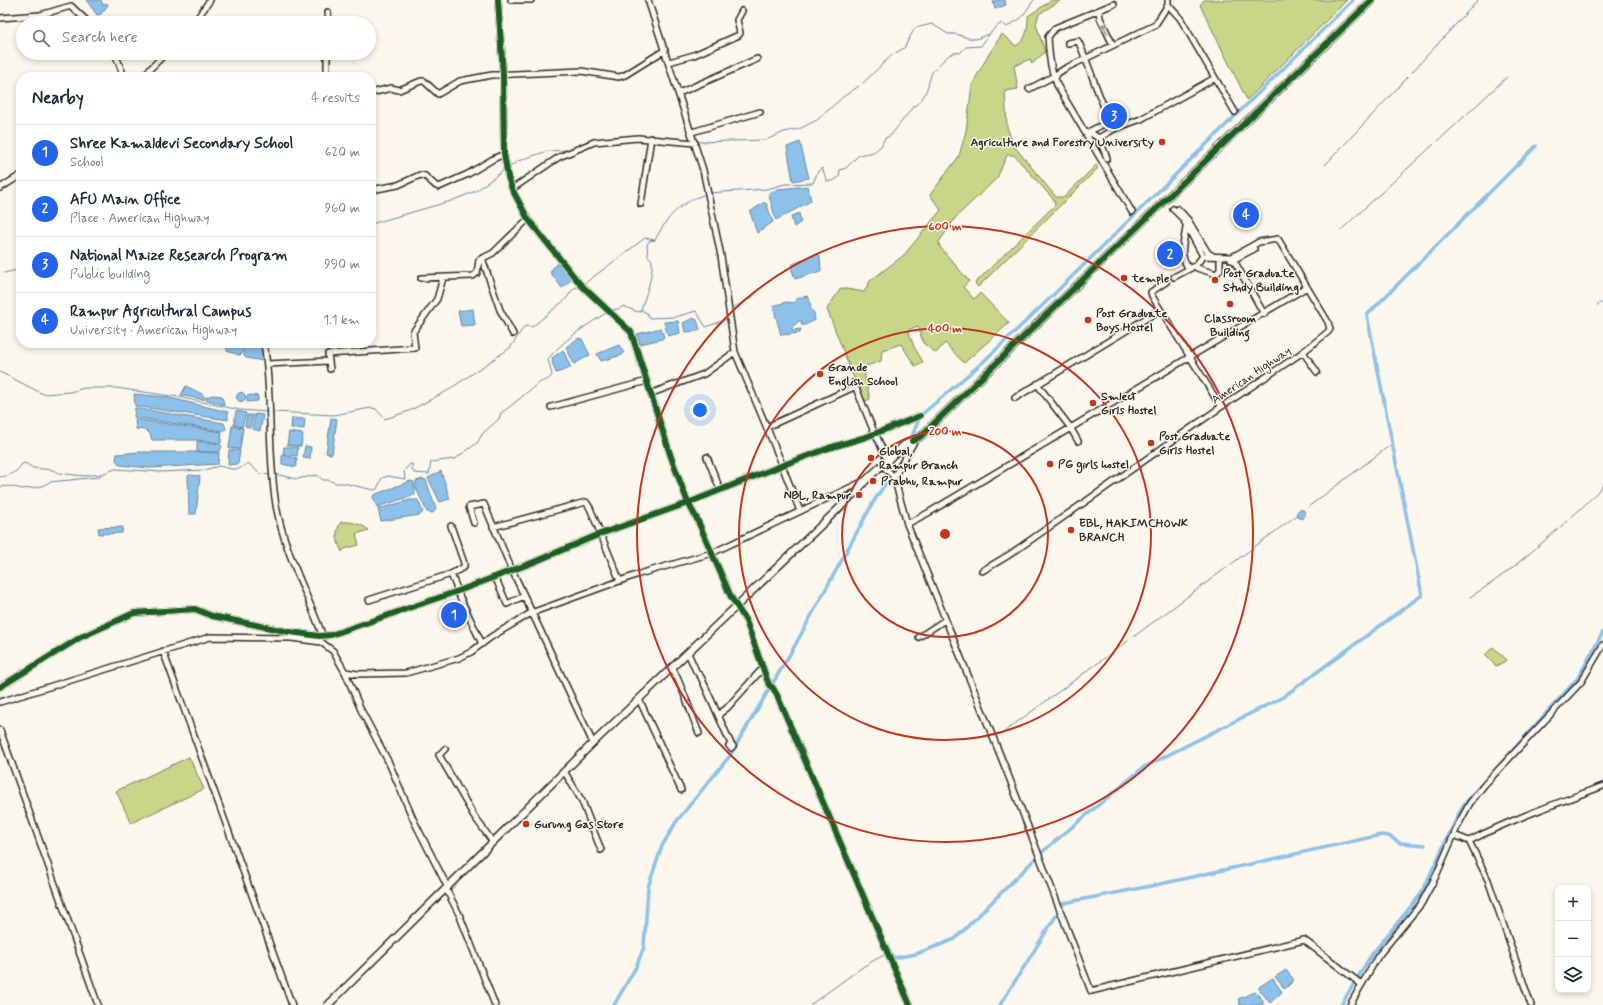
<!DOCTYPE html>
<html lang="en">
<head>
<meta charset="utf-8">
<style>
	:root { --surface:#fff; --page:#f6f6f7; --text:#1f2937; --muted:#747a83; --line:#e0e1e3; --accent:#2563eb }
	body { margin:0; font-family:Mynerve,sans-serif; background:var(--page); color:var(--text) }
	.controls { position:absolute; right:12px; bottom:12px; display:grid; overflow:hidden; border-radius:8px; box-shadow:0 2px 6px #0003 }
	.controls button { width:36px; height:36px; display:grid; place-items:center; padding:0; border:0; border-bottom:1px solid var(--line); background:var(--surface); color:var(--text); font:20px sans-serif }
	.you { position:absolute; left:700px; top:410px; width:14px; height:14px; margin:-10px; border:3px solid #fff; border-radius:50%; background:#1a73e8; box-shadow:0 0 0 6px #1a73e833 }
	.badge { display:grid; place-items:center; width:26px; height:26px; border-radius:50%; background:var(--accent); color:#fff; font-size:13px; font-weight:700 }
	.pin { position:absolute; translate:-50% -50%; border:2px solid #fff; box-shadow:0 1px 4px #0006 }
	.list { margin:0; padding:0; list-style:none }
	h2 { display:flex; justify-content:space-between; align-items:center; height:52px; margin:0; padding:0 16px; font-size:17px }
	h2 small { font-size:13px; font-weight:400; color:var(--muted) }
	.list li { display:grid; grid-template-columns:26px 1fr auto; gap:12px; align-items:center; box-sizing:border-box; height:56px; padding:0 16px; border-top:1px solid var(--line) }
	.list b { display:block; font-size:15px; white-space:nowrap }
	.list p { margin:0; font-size:13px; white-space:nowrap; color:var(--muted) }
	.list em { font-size:13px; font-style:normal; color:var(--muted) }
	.icon { flex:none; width:22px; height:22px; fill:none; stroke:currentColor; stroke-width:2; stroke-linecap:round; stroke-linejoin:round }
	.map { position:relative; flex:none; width:1603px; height:1005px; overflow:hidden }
	.search { position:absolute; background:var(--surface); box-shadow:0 2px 6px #0003; left:16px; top:16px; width:360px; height:44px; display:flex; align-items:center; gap:10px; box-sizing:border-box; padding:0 14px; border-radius:22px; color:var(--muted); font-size:15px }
	.panel { position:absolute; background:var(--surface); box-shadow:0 2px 6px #0003; left:16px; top:72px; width:360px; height:276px; border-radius:16px }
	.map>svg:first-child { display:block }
</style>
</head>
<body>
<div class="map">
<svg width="1603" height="1005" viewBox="0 0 1603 1005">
	<rect width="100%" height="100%" fill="#fbf7ec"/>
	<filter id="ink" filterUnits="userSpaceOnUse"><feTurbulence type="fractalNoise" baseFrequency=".025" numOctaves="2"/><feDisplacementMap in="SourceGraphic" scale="8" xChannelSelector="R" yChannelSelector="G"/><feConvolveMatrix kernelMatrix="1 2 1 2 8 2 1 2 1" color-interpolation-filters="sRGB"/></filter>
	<g filter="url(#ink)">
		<path fill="#c8d68a" stroke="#7a805a" d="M1052,0H1061L1039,14L1036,24L1045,52L1032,64L1030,59L1014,66L1018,89L1005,91L1007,127L1014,146L1056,197H1064L1096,165L1098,168L978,287L975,283L1055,205L1054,200L1014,155H1007L997,178L956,217L939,242L940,247L969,281L963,287L974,299L980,293L1009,323L964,363L945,343L936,353L923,343L918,326L908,330L914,347L923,362L915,366L901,344L882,350L881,361L863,367L870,399L863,402L827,309L841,288L864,292L870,281L904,255L941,210L930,195L959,156L966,131L972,85L987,57L1002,34L1016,46C1027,39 1028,29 1028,16Z
			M1204,0H1347L1247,100L1200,5Z
			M341,522C351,521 361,524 369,530L356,534L359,545L344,549L342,552C337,541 334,533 341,522Z
			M1493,647L1507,660L1496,666L1485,655Z
			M189,757L204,789L131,823L116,791Z"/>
		<path fill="#8dc1ea" stroke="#66859e" d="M86,0H101L103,5L107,3L108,5L101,14L97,15Z
			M996,0H1005L1006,5L995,9L993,2Z
			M800,142L809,178L793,181L787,147Z
			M808,186L811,201L776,220L769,196V193L778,189Z
			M763,203H766L773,222L757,233L750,212Z
			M799,213L801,222L794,227L791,217Z
			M817,254L820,256L821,271L795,279L791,267L793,264Z
			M556,264H559L572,279L562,288L550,272Z
			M807,296L809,298L811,306L810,308L814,313L815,320L805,325H801L802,321H799L792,327V330L801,329L800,333L781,335L773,306L786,302L794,303L796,299Z
			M473,309L475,325L461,326L458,311Z
			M693,318L697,320L700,330L698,331L685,332L683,323Z
			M678,321L680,333L668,336L664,322Z
			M661,328L664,337L662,339L640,344L637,334Z
			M579,338L582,339L590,355L574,364L566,347Z
			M227,343H243L242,354L239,355L227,351Z
			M244,343H262L264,361L246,358L244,356Z
			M619,345L624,353L622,355L601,361L597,354Z
			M563,350L571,368L556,373L553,365L552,358Z
			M186,386L202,394L204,396V400L181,395Z
			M236.5 397a4.5 4.5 0 1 1 9 0a4.5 4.5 0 1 1-9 0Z
			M134,394L166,397L228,412V420L135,406Z
			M213,395L222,396L224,405L206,400V397Z
			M252,395L258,396V401L247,402V396Z
			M135,408L224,423L226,429L222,431L134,417Z
			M236,411L246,413L242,427L234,425Z
			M255,414L263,415L260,431L252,429Z
			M247,415H253L250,428L245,426Z
			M292,418L305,419L304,429L291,428Z
			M331,418L337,419L332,454L326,453Z
			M135,419L222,432L221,443L198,440H152L150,434L146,430L136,429Z
			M232,426L243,428L240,449L229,448Z
			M289,432L303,434L301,446L287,445Z
			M197,441L220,444L222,447L219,452H197L219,453L218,464L149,468L120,465L116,460L117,454L140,452H197Z
			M305,446L311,447L310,459L303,458Z
			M284,447H298L297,456L283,454Z
			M229,450H240L238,464L228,465Z
			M282,455L297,458L296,467L282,464Z
			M441,471L450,499L440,502L428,478Z
			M190,475L200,476L196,514H189L188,476Z
			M423,479L426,480L436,509L433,513L427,512L416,488V481Z
			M410,481L414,482L415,495L377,507L373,497L374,495Z
			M410,500H418L423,512L420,515L381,521L378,509Z
			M1296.5 514a4.5 4.5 0 1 1 9 0a4.5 4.5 0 1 1-9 0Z
			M123,527L122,533L99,534L98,528Z
			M1286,970L1294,980L1285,989L1275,977Z
			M1271,979H1273L1282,992L1270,1003L1259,989V987Z
			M1255,992L1263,1000V1005H1240L1238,999Z"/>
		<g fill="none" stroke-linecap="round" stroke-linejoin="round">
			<path stroke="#66859e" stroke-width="1" d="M1412,72L1478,0
				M863,83L892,55L904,48L915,28L932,24L948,34H956L968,38L976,39L989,34
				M676,139L685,140
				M1438,141L1507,77
				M697,142L766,140L784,132L799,129L817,120L843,97L859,86
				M1325,165L1408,77
				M508,168L518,161L547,151L569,150
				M709,193L767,189L785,184L813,183L818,171L822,168L827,181H833L839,177L840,170L846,168L859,155L874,152L882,145L884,139L891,135L914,106C926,100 928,84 932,72C941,65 948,50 960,53L966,47L981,46C987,37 993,28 1002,23L1007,27C1012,23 1017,21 1021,18C1024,15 1030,5 1034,0
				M371,224L451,201L476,191L504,170
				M1340,231L1434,144
				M4,273L21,269
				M584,284L645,238L655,240
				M1597,305L1603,302
				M731,309L754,296
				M610,310L619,309L623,306L638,312L641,310C646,293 653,278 652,260L648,256L647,245L649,241L655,240C668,216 679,203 706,194
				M641,310L647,313L649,318L675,317L696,311L706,327L727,319
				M0,372L43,394L70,392L84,388H116L178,397L240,410L267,412
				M273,412L334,415L371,408L376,409L385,419L409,411L447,391L510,348L524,327L526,326L532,327L566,299L573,289L579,286
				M274,474L297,479L317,475L323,480H329L335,483H343L374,490L377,489L382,478L388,476L405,479L404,471L410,464H412V469L414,473L429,474L431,462L455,459L477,443L483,433L499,419L501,413C515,404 525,393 539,383C544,380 549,381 552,375L548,359C562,341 587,325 606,313
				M0,477C10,476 16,473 22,464L25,463L33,468L53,470L59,473L83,476L102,474L115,469L161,472L204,470L219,466L232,469H239L248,463L260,474L271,475
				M0,487L9,486L23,489L40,487L50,482L99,477L101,475
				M1308,507L1392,444
				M1470,597C1502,578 1529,554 1557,530C1573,515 1590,502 1603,485
				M1132,638L1296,516
				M1005,731L1128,641
				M810,1005L864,966L884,955"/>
			<path stroke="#8dc1ea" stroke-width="3.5" d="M906,452L920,416L983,362L1043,305L1353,0
				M1495,770L1578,678L1603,632
				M1041,853L1144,767L1283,697L1422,595L1367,315L1536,146
				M891,954L894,958L916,954L955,939L1038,856
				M614,1005L636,967L644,947L648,887L662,846L676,822L729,757L793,649L874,501L899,463
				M1000,1005L1064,903L1156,885L1381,835L1389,836L1400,843L1425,845
				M1341,1005L1372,954L1421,894L1462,807L1480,786"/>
			<defs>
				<path id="minor" d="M498,0L503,74L504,154L508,177L512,189L528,219L580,284L631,332L671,457L688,503L697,519L731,597L746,621L769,685L773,688L777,695L910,1005
					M511,0H531
					M648,0L703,170L721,256L735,352L782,464
					M1168,0V5L1180,18L1235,112
					M1099,11L1100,18L1113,45
					M328,12L329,23
					M0,18L40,15L71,6L89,23
					M194,23L210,0
					M1068,43L1078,41L1080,45C1092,73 1100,102 1114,129L1141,119L1215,78
					M115,53L124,77
					M669,62L694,55L739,35L740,33L737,20L742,11
					M1054,76C1049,64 1049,50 1048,37L1055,28L1114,4
					M142,77L166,53
					M327,77V53
					M1029,89L1054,76L1055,77
					M371,93L391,88L399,90L421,81H424L438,94L460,81L492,75L581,71L619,77L625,75L665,50
					M679,93L757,59
					M692,132L760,112
					M1088,132L1110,121
					M1089,132L1099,138L1107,158
					M1099,138L1114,129
					M0,188L21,175
					M512,189L559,157L594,142L638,138L695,143
					M371,190L398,185L420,175L425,176L436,186L439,187L468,174L493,159L504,154
					M641,204L651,138
					M1178,209L1188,220L1208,253L1213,256
					M1132,212L1057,85L1055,78L1058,73L1066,68L1155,25L1168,5
					M1186,227C1184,245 1178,253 1189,269L1196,265L1203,256
					M1232,257L1264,314
					M482,258L500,310L513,334
					M1231,260H1233L1254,249
					M1196,265L1197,268L1216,274L1220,270V258
					M1174,277L1189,269
					M421,278L473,276L477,273L479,260L493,253L528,219
					M1166,282L1151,292L1152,296L1221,407
					M264,343C273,396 267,451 276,505C284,550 306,591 322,634
					M1303,352L1317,372
					M267,364L329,361
					M330,369L328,354L415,348L413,332L437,299L443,278
					M1037,384L1070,427L1078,441
					M652,393L704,374L735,352
					M1015,398L1160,310
					M551,407L647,381
					M767,427L854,387L856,388L874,432
					M876,435L888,462
					M707,457L720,489
					M883,466L894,477L907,524L1007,772L1091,991L1304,940L1361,984
					M783,468L800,511
					M894,477L915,440
					M474,523L469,507L484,504L511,568
					M907,524L928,513L1307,287
					M493,527L586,502L590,508L620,581
					M982,571L1009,555L1221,407L1303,352L1328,332L1330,329L1328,322L1278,239L1259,242L1232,257L1203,256L1183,219L1173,209
					M513,572L593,743
					M451,574L464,567V563L451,526
					M496,579L507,604L524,596
					M458,593L482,644
					M369,600L451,574L457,589
					M919,637L945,620
					M163,651L292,1005
					M688,653L696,671L701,677L731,744
					M672,667C683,688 690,711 699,733
					M345,672L361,710L389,763L414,821L448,888
					M0,687L81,637L134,613L195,609L212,616L290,632L319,636L331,635L461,590L534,562L600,534L688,503L783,465L829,448L866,437L920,416
					M639,699L681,790
					M0,702L210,637L291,638L321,642L333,651L345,672L358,674L406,673L459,658L471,652L491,637L531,613L639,574L712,553L864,481
					M718,715L727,708L763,668
					M0,730L98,1005
					M731,744L733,746L731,748L729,746Z
					M445,749L439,755L474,816L492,841
					M564,771L582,801L601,850
					M1454,835L1469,841C1512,819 1558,803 1603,786
					M1469,841L1488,880L1531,1005
					M446,889L459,914L495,1005
					M1350,1005L1378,956L1421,904L1436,876L1459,823L1470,803L1485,784L1581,682L1603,645"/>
				<path id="major" d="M328,1005L593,743L857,491L866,480L904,445L920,437L1372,0"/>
			</defs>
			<use href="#minor" stroke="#2b2b2b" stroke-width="8"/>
			<use href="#major" stroke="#2b2b2b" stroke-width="9"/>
			<use href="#minor" stroke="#fbf7ec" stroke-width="5"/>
			<use href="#major" stroke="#fbf7ec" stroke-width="6"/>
			<defs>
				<path id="minor-bridge" d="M874,432L876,435
					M782,464L783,468
					M511,568L513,572
					M457,589L458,593
					M322,637V634"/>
			</defs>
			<use href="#minor-bridge" stroke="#2b2b2b" stroke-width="8" stroke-linecap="butt"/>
			<use href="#minor-bridge" stroke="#fbf7ec" stroke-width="5"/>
			<defs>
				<path id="cycleway" d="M498,0L503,74L504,154L508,177L512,189L528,219L580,284L631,332L671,457L688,503L697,519L731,597L746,621L769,685L773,688L777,695L910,1005
					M912,441L920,437L1372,0
					M0,687L81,637L134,613L195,609L212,616L290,632L319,636L331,635L461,590L534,562L600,534L688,503L783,465L829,448L866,437L920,416"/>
			</defs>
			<use href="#cycleway" stroke="#fbf7ec" stroke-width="8"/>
			<use href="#cycleway" stroke="#1b5e20" stroke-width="6"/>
		</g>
		<defs><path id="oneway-shaft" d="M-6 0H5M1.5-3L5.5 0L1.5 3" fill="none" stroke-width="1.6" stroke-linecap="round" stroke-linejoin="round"/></defs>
		<use stroke="#93918c" href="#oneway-shaft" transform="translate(1105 29) rotate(-116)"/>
	</g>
	<g fill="none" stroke="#c8321e" stroke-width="2">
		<circle cx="945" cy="534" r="103"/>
		<circle cx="945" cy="534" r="206"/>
		<circle cx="945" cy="534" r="308"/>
	</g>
	<g fill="#c8321e" stroke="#fbf7ec" stroke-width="1.5">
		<circle cx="1162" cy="142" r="4"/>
		<circle cx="1124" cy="278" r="4"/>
		<circle cx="1215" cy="280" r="4"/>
		<circle cx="1230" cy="304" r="4"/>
		<circle cx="1088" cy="320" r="4"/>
		<circle cx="820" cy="374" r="4"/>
		<circle cx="1093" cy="403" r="4"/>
		<circle cx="1151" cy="443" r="4"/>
		<circle cx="871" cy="458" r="4"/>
		<circle cx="1050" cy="464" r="4"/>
		<circle cx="873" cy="481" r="4"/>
		<circle cx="859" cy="495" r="4"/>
		<circle cx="1071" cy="530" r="4"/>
		<circle cx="526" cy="824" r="4"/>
	</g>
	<g text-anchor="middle" stroke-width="3" stroke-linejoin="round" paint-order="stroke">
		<g font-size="12" font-weight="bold" fill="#2b2b2b" stroke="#fbf7ec" text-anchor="start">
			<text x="1154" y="146" text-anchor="end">Agriculture and Forestry University</text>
			<text x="1223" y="277">Post Graduate<tspan x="1223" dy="14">Study Building</tspan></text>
			<text x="1132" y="282">temple</text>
			<text x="1096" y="317">Post Graduate<tspan x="1096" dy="14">Boys Hostel</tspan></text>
			<text x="1230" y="322" text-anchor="middle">Classroom<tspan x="1230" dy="14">Building</tspan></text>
			<text x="828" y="371">Grande<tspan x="828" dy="14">English School</tspan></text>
			<text x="1101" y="400">Smlect<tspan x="1101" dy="14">Girls Hostel</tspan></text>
			<text x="1159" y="440">Post Graduate<tspan x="1159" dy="14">Girls Hostel</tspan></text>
			<text x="879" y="455">Global,<tspan x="879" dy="14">Rampur Branch</tspan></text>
			<text x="1058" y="468">PG girls hostel</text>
			<text x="881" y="485">Prabhu, Rampur</text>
			<text x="851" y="499" text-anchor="end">NBL, Rampur</text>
			<text x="1079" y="527">EBL, HAKIMCHOWK<tspan x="1079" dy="14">BRANCH</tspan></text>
			<text x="534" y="828">Gurung Gas Store</text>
		</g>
		<g font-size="12" fill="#2b2b2b" stroke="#fbf7ec">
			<text transform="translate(1251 375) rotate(-34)" y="4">American Highway</text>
		</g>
	</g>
	<circle cx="945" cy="534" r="6" fill="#c8321e" stroke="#fbf7ec" stroke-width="2"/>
	<g font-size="12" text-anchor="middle" font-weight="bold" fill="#c8321e" stroke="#fbf7ec" stroke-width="3" stroke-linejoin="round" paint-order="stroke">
		<text x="945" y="230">600 m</text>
		<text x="945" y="332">400 m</text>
		<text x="945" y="435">200 m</text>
	</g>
</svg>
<div class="controls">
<button>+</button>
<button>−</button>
<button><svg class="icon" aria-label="layers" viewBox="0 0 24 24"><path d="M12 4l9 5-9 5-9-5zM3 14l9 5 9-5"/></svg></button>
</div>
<div class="you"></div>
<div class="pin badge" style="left:454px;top:615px">1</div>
<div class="pin badge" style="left:1170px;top:254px">2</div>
<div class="pin badge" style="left:1114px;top:116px">3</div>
<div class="pin badge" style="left:1246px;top:215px">4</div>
<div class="search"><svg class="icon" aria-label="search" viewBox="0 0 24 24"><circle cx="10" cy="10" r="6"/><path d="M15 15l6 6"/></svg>Search here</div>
<section class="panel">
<h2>Nearby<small>4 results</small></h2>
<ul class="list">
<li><span class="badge">1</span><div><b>Shree Kamaldevi Secondary School</b><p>School</p></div><em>620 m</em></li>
<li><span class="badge">2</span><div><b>AFU Main Office</b><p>Place · American Highway</p></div><em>960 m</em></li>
<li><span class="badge">3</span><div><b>National Maize Research Program</b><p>Public building</p></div><em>990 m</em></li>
<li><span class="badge">4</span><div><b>Rampur Agricultural Campus</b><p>University · American Highway</p></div><em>1.1 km</em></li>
</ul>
</section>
</div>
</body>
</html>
